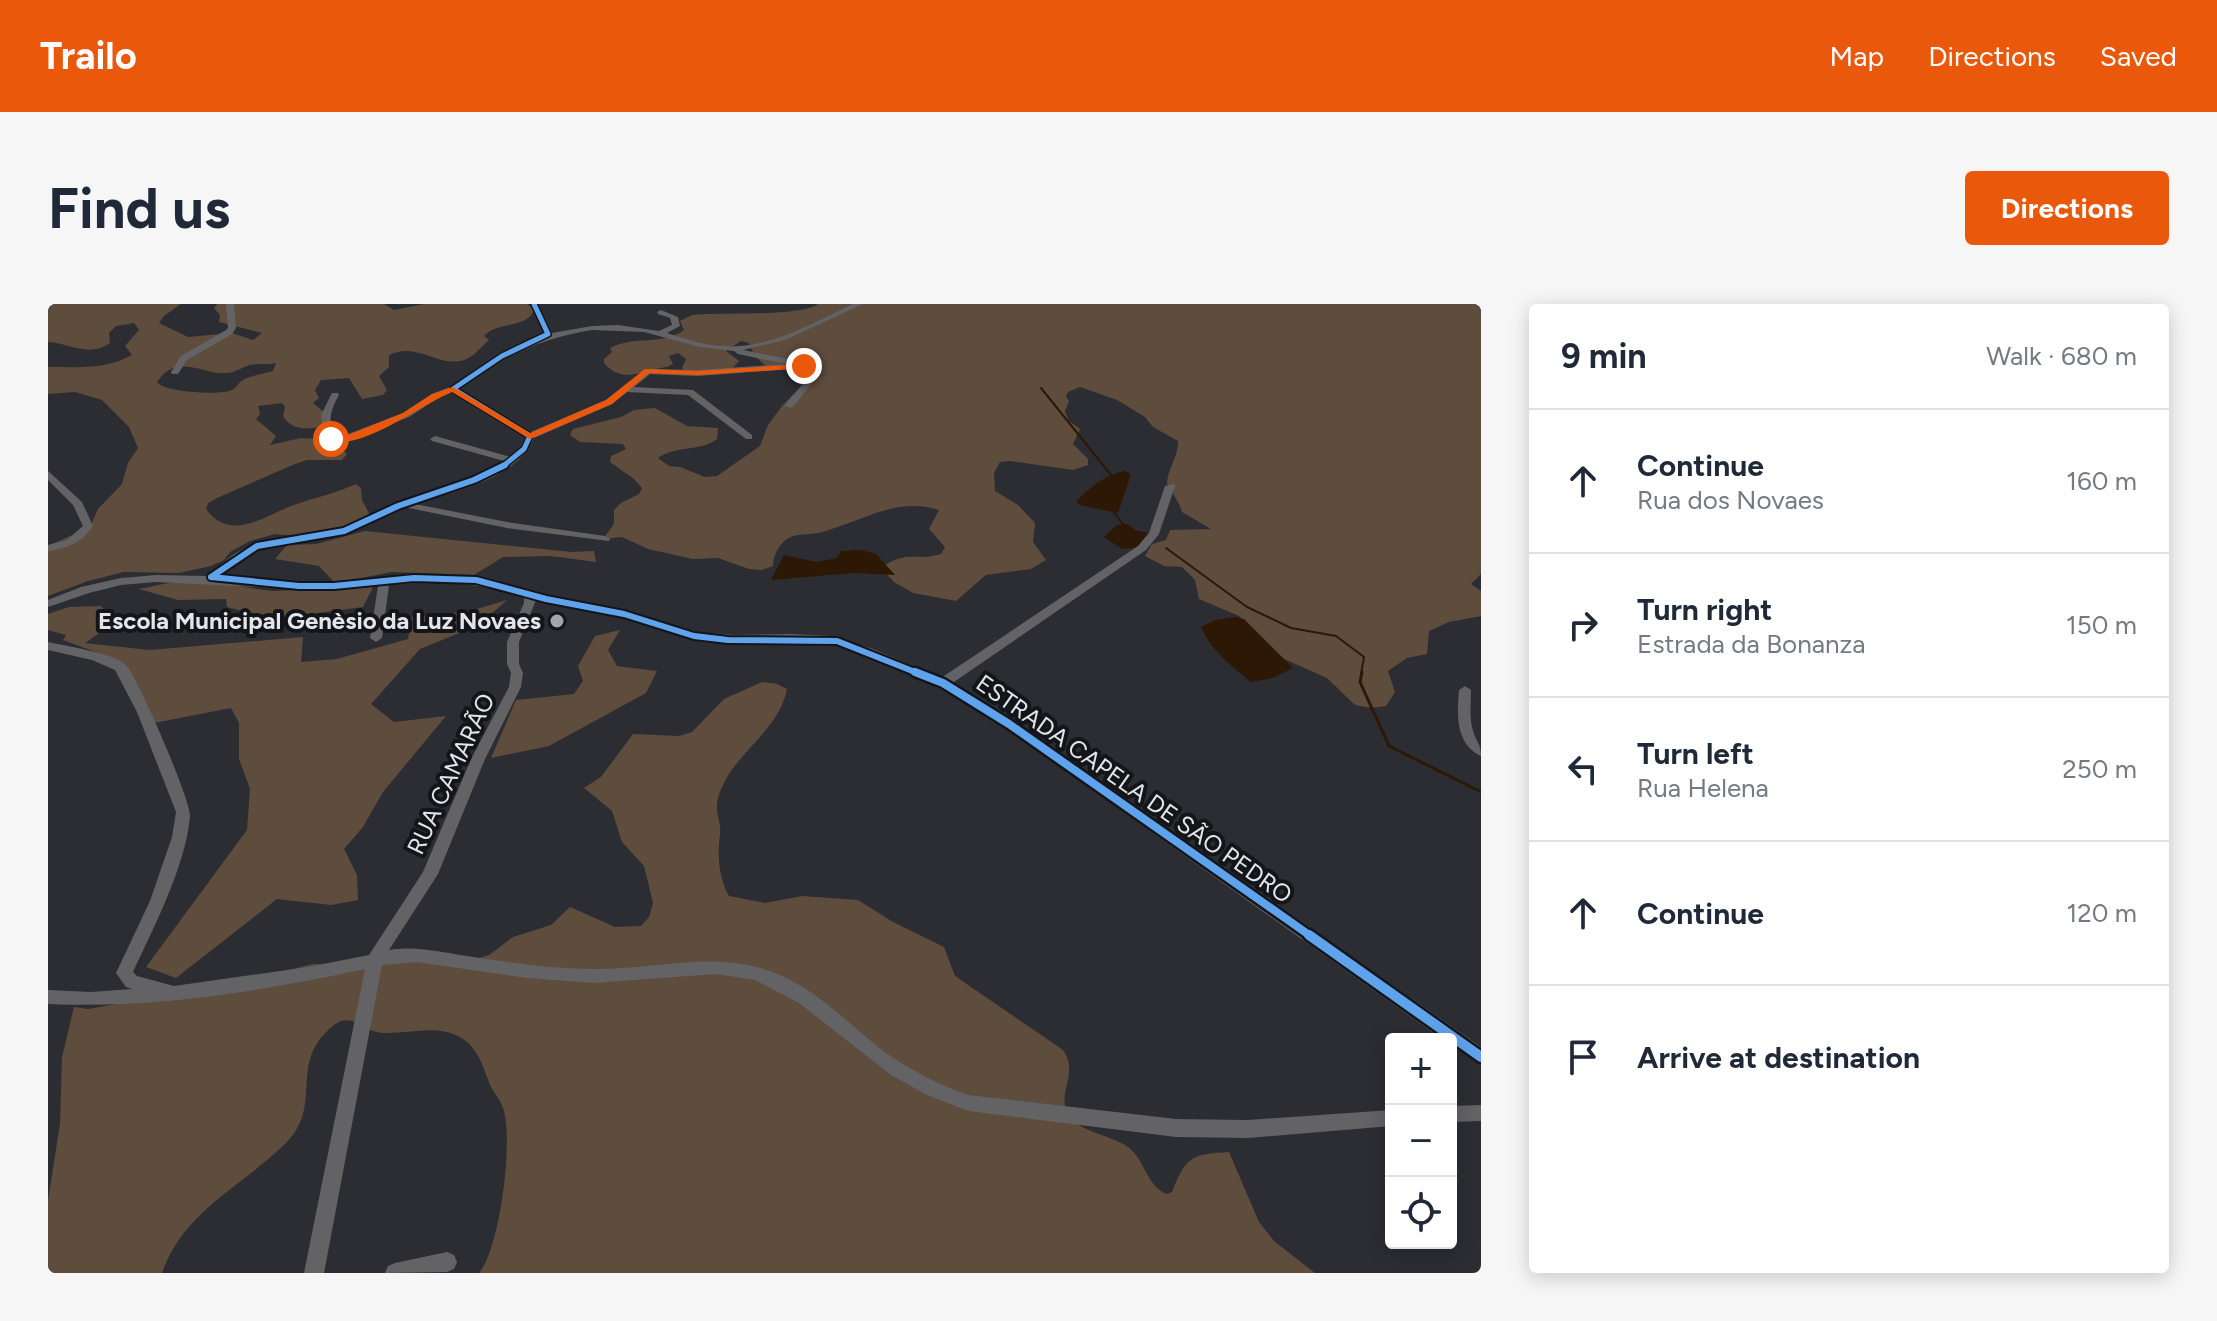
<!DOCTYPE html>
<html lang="en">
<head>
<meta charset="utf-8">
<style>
	:root { --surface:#fff; --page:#f6f6f7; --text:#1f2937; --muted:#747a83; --line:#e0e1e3; --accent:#ea580c }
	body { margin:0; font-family:Figtree,sans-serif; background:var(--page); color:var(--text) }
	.controls { position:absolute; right:24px; bottom:24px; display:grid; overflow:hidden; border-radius:8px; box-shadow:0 4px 20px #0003 }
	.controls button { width:72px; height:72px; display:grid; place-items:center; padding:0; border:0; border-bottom:2px solid var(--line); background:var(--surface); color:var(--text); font:40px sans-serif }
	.stop { position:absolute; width:24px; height:24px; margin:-18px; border:6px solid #ea580c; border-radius:50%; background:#fff }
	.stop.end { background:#ea580c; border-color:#fff; box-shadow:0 2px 8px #0008 }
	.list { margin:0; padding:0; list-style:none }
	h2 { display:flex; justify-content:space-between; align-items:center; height:104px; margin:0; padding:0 32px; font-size:34px }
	h2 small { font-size:26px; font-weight:400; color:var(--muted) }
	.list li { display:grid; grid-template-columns:52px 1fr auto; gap:24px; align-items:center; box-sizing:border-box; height:144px; padding:0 32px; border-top:2px solid var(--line) }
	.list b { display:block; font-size:30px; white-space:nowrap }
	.list p { margin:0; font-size:26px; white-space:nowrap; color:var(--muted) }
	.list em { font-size:26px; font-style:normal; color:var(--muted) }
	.icon { flex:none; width:44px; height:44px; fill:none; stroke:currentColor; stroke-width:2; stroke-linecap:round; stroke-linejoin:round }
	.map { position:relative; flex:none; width:1433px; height:969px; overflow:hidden; border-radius:8px }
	header { display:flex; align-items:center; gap:48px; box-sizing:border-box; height:112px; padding:0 40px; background:var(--accent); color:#fff }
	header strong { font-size:38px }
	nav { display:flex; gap:44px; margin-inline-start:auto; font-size:28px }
	.intro { display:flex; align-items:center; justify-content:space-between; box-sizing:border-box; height:192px; padding:0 48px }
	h1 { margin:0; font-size:56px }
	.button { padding:20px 36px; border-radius:8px; background:var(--accent); color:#fff; font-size:28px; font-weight:700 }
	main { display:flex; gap:48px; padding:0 48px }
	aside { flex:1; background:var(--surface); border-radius:8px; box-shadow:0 4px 20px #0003 }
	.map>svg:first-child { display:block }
</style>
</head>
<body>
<header>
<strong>Trailo</strong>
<nav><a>Map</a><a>Directions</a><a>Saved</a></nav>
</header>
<div class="intro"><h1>Find us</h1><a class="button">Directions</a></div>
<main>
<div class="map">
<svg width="1433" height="969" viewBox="0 0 1433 969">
	<rect width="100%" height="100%" fill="#2c2d33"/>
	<path fill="#5e4c3d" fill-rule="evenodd" d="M0,0H133L116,12L111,19L140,33L184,29L205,36L214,29L171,18L172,11L166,4L169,0H336L346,6L376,0H479L486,6C479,25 449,17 436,32L441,36C433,43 426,53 416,56C390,64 369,37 341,51V63L331,72L339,86L335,91L314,95L301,74L273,76L267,86L271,94L265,99L278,110L281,120C266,126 244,128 235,112L237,103L234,99L210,102L212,110L208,115L228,132L222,141L253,134L285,136L299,150L294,156H259L247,160L169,194L160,199L158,205C182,238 215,213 243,202C265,194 286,190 308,180L313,184L314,196L323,213L302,224L251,232L227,230L202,237L182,248L176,256L163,262L131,269L76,268L40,277L0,292V242L42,223L50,205L74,180L80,159L90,144L81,123L54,96L27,88L0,90V63C28,63 57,66 84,51L77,42L91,26L86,19L68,22L61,29L62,39C40,54 22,39 0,38ZM228,59L225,67C215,70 204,71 195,76C188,80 189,85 181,87C168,91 115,88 109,78C129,48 154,71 179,69C187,69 194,63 202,61C211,59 219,61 228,59Z
		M770,0H1433V270L1423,280L1433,287V312L1401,318L1381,327L1379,350L1359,354L1340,367L1347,388L1338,402L1323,404L1307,401L1279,374L1225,350L1191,312L1151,295L1147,276L1134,263L1116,262L1097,252L1104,240L1118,236L1122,226L1163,225L1134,208C1132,199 1120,182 1119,180C1119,166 1131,151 1130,137L1105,123L1097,113L1069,96L1032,83L1020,88L1018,93L1021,97L1017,107L1021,117L1032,125L1025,140L1040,155V161L1025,166L962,157L952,158L946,169L947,187L970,201L987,219L985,238L998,256L983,265L938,271L908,297L865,289L846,278L833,264C860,245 867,258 893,250L897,243L881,225L891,206C847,192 812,219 770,229C760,231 748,229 739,235C731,240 725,252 725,262L714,266L701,265L670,254L645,255L600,245L574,233L555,235L566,220V206L573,199L591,190L594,184L586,175L562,158L563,152L578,145L575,140L532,138L522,131L525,125L573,113L586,106L607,104L639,122L670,124L669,135C652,148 628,141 610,154L621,162L632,163L657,173L669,172L712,142L720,121L734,102L764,71L753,65L718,62L706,51L701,39L693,37L678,47L691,57L683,66L638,68L634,64L638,55L630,49L621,52L625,60L619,63C595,66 575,81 556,59V55L564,48L562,44C586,31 614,42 636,26L632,17L644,11C669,8 754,13 770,0Z
		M317,227L524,248L546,247L548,258L503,252L455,253L426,271L344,268L287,279L271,262L227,255L239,241L268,240Z
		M161,278L223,287L325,283L315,303L240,313L206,310L179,303L178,295L130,296L91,285L120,279Z
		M459,296L431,321L372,345L323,400L346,418L398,412L335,488L315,523L296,545L309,571L310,596L283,601L229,595L128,674L98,663L199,526L202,485L191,455V419L183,404L106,419L72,357L15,336L18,331L0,326V310L21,303L53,302L65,316L56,326L37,339L101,346L255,333L253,358L289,355L360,335L363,313L422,307Z
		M572,326L560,346L569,362L609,367L598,389L501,442L443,454L468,396L526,390L535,377L530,362L547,332Z
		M714,378L729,380L739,385C730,430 683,449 670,494C666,508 674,519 672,531C669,551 671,575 681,592L717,599L754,592L810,596L845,618L896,643L907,672L1015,746C1032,771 1007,789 1021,811C1032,829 1064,831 1080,843C1097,855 1098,882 1119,890L1124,888C1138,853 1143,850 1181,848L1211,918L1226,937L1267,969H431C452,945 466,834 455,804C453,797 447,790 443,783C435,764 431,744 412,733C388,720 361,730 335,729C315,728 305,707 286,721C238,759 277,800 238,839C195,882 135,907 114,969H0V896L12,820L14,753L26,703L40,705L185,680L265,660L310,662L360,651L406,661L441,651L465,633L503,621L522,603L567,623L593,622L601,613L605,599L596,562L574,538L564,507L536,484L553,473L585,430L631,432L644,428L676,395Z"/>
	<path fill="#2c1805" d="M1076,167L1083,170L1070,209L1031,201L1029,197C1043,182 1056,172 1076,167Z
		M1080,220L1087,226L1100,229L1089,244L1074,245L1056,233L1069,221Z
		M813,246L828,250L847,271L805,269L723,276L736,251L769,258L789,254L793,247Z
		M1188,313L1196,315L1245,364L1225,374L1203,378C1183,362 1163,346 1153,323L1167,316Z"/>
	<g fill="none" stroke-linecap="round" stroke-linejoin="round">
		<path stroke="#2c1805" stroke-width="2" d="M993,84L1063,171
			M1065,207L1077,223
			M1118,244L1199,303L1243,324L1288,332L1316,353L1313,370"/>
		<path stroke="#2c1805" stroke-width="3" d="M1314,368L1312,378L1341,442L1433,488"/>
		<path fill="#636366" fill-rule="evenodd" d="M178,0H186L188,24L184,30L139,56L130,70H124L123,68L133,52L178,26L180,24Z
			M482,0H490L504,29L544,22L570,21L611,27L624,21L622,14L610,10L609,8L613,6L630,13L632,22L619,29C637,35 656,41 674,42C721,46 764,19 805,0H815L737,36L695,46L771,61L774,67L744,104L736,102L766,67L765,65L757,64L650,72L602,70L586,83L645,86L704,131V135H698L640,91L579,88L564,100L486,134C468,176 406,187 367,200L459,218L557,232L562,235L561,237L459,224L356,203L292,232L213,244L194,254L170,273L287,279L377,271L431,274L496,292L583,308L648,328L686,331L744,330L782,332L825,345L893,374L1090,242L1101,229L1117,182L1126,180L1127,182L1111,230L1098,246L903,380L966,417L1433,743V761L1403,741V735H1394L956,423L898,388L858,367L816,350L782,339L744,337L686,339L648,336L578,314L488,296L471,338V360L475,369L473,383L437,455L390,570L341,646C369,641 398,649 425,653C465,659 506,665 546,665C609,666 671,644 732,671C771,688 801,720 834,746C860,765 889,780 920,791L1128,815L1200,816L1343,806V822L1200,834L1128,833L920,807L877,790L843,771L751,699L707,676L668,670L545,679L479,674L369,658L334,661L276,969H256L317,665C214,687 106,705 0,700V686L43,688L84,685L78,683L68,669L102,597L124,533L128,508L89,408L67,366L44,356L0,346V338C18,342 64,349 77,360C89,371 143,497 142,512C138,561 106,623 85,668L89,672L126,682L260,663L321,651L375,568L423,455L461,383L463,369L459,360V338L476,299V293C428,278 391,276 341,281L334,334L328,338L322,334L330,282L287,285H249L108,278L73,281L41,289L0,303V296L33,283L73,274L108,271L158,272L186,250L205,240L228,234L292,225L346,200L422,174L456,157L384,137L382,135L387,132L463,153L472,144L477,133L404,88L390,94L361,113L290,140L276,133L273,111L284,89H290L291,91C283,105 280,116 285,131L290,134L355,109L384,90L402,83L444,54L497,31ZM544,26L596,28L652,43L686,47L690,50L738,60L650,66L597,65L558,96L483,128L411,85C451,54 493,34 544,26Z
			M0,167L34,198L45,222C34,239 20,244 0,247V241L19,236L35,222L25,201L0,176Z
			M1417,382L1423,386C1423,399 1421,414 1425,427C1428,437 1433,440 1433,452C1407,440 1409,410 1411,386Z
			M1433,801V817L1403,818V802Z
			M399,948L406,951L409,958L406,965L399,968L337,969L340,962L347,959Z"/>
		<defs>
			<path id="cycleway-far3" d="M454,163L476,145L482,132L405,85L454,52L500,30L486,0"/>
			<path id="cycleway-far2" d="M163,273L251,282H286L366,274L428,276L498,295L576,310L646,332L680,336L789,337L872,370
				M163,273L209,242L296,227L350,202L426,176L457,161"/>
			<path id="cycleway-far1" d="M867,368L895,379L961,420L1264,633"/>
			<path id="cycleway" d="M1261,631L1433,753"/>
		</defs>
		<use href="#cycleway-far3" stroke="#131519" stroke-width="8"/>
		<use href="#cycleway-far2" stroke="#131519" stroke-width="10"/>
		<use href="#cycleway-far1" stroke="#131519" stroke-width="13"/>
		<use href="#cycleway" stroke="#131519" stroke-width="15"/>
		<use href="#cycleway-far3" stroke="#60a3ed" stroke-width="5"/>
		<use href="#cycleway-far2" stroke="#60a3ed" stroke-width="6"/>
		<use href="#cycleway-far1" stroke="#60a3ed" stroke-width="8"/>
		<use href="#cycleway" stroke="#60a3ed" stroke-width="10"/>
	</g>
	<path fill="#ea580c" d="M756,60L759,64L650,71L601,69L564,100L482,135L404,88C375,99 309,151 279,135L295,133L355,109L384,90L405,83L482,129L558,96L597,65L650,67Z"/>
	<circle fill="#a2a5ab" stroke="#131519" stroke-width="3" cx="509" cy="317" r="8"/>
	<g text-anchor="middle" stroke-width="8" stroke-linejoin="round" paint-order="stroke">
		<g font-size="24" font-weight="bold" fill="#e2e5eb" stroke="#131519" text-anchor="end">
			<text x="493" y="325">Escola Municipal Genèsio da Luz Novaes</text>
		</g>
		<g font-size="24" fill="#e2e5eb" stroke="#131519">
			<text transform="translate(403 470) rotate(-65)" y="8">RUA CAMARÃO</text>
			<text transform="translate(1086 485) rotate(35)" y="8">ESTRADA CAPELA DE SÃO PEDRO</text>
		</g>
	</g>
</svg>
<div class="controls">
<button>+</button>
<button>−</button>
<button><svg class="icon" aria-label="locate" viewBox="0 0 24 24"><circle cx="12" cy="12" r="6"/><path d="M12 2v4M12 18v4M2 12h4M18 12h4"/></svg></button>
</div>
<div class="stop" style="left:283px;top:135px"></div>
<div class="stop end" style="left:756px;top:62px"></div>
</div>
<aside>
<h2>9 min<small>Walk · 680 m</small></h2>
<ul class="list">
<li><svg class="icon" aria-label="ahead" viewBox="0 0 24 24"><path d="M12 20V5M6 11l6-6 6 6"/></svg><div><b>Continue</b><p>Rua dos Novaes</p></div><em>160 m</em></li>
<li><svg class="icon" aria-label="right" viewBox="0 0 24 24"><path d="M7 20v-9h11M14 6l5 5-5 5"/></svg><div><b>Turn right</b><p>Estrada da Bonanza</p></div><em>150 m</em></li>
<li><svg class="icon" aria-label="left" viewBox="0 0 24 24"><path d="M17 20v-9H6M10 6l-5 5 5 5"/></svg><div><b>Turn left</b><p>Rua Helena</p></div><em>250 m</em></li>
<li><svg class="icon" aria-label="ahead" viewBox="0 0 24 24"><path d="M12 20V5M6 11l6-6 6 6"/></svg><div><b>Continue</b></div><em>120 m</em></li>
<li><svg class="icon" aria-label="arrive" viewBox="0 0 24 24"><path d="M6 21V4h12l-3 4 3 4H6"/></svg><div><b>Arrive at destination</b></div></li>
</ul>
</aside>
</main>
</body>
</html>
